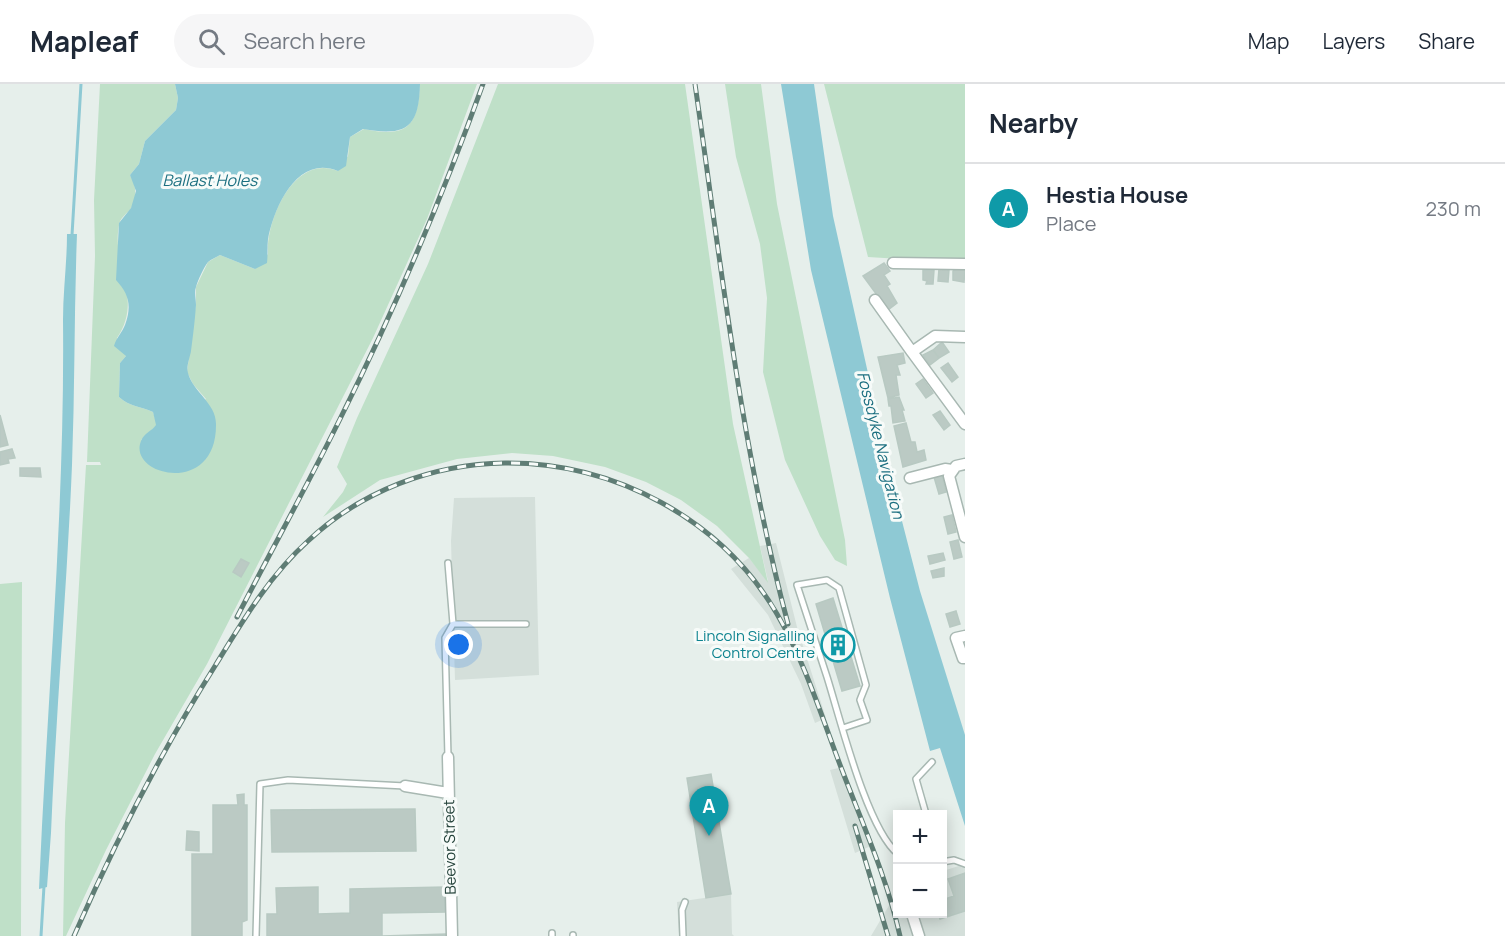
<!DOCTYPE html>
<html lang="en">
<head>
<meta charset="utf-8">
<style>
	:root { --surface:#fff; --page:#f6f6f7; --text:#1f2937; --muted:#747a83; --line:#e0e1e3; --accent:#db2777 }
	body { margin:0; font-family:Manrope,sans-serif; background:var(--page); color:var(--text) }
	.controls { position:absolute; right:18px; bottom:18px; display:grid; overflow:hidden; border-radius:0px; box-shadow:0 3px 15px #0003 }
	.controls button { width:54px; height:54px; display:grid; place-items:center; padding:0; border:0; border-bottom:2px solid var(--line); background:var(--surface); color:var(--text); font:30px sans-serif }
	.you { position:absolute; left:459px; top:561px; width:21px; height:21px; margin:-15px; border:4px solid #fff; border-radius:50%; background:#1a73e8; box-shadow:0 0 0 9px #1a73e833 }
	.badge { display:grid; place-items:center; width:39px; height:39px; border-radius:50%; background:var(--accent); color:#fff; font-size:20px; font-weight:700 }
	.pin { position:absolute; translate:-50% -50px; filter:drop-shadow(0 2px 3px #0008) }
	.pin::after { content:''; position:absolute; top:32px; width:21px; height:18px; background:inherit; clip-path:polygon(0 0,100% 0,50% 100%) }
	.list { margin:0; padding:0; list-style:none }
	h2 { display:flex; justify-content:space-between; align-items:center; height:78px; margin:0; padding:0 24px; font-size:26px }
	h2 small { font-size:20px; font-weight:400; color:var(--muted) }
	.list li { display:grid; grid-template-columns:39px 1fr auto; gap:18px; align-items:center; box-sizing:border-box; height:90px; padding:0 24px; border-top:2px solid var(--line) }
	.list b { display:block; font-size:22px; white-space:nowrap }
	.list p { margin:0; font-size:20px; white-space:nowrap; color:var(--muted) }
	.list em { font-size:20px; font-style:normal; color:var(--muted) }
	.icon { flex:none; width:33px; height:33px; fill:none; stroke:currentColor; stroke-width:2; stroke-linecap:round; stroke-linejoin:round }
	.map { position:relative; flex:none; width:965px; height:852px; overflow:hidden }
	header { display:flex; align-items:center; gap:36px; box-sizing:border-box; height:84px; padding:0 30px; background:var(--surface); border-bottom:2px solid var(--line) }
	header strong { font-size:28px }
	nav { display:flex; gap:33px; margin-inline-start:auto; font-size:21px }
	.search { width:420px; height:54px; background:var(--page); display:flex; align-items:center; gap:15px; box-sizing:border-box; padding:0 21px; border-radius:33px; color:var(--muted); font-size:22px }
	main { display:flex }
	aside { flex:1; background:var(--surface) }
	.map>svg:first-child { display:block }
</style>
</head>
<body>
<header>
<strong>Mapleaf</strong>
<div class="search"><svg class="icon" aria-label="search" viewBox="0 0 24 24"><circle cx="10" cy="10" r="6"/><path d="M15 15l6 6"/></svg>Search here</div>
<nav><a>Map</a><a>Layers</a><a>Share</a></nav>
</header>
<main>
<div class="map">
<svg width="965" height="852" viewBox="0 0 965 852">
	<rect width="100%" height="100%" fill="#e6efeb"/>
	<path fill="#d4dfda" d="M535,413L539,591L455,596L451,457L454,414Z
		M776,459L797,543L826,634L815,639L801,600L768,531L731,485L749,474L768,497L760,462Z
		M843,683L873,761L855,769L830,686Z
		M965,780V852H871L897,808L898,830H942L943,787Z
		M731,810L732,850L734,852H679L677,818Z"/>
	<path fill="#bfe0c8" d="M100,0H175L178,14L176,26L145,57L139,80L130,91C137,102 137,115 130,126C126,130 120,134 119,141C111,182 144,214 117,254L126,272L120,279L119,313C130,323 140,322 153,328L157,341L141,356L206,315L193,300L187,288L196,219V203L208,178L220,171L255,185L268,170C266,136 294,69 338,87L348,72L350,53L364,45C407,54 418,43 420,0H477L427,135L373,254L207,580L155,670L106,766L66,852H63L65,739L86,381H101L100,378H87L95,172L94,116Z
		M498,0H685L733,340L768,499L749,474L717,442L681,416L646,398L605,383L553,372L512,369L457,375L380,396L323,433L343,408L347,400L337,383L357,334L428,180Z
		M725,0H761L777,120L845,456L847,482L835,476L820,452L785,376L763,288L767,214L760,160L736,73Z
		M824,0H965V179L868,173Z
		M22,498L21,852H0V500Z"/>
	<path fill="#8ec9d4" d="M175,0H420C419,43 407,53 363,45L350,53L346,82L338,87C297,70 274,124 268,155C267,163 268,171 267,179L255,185L220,171C217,173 211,175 208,178C204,183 198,196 196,203C194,208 196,215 196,221C195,236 193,251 191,267C190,273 186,283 188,289C193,308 216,319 216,340C217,413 127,392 141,357C144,349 152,347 156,341L153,328C140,322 130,323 119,313L120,279L126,272L114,262C116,254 122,249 125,241C132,222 129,210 116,196L119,139L131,124L136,107L130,91L139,80L145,57L176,26L178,14Z
		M781,0H814L833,132L894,406L920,507L965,651V742L940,664L930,667L890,514L811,186Z
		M67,150H77C74,227 75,304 72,381C67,504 56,626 51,749L47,803L39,805C47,615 65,426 63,236C63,207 67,179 67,150Z"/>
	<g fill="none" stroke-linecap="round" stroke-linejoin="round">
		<path stroke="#8ec9d4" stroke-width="3" d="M72,151L81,0
			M41,852L44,802"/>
	</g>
	<path fill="#bbcac4" stroke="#b8c9c2" stroke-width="1.5" d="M884,179L890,187L884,191L890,200L887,202L897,219L888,226L863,192Z
		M939,185L949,186L948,198L938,197Z
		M957,185L965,186L964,198L953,196V187Z
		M923,186H934L933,200H926L927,197L923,196Z
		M942,258L949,268L939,274L933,266Z
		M933,266L939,274L930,281L923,271Z
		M903,269L905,279L897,281L900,291H896L899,311L888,314L878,273Z
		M948,279L958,293L952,298L941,284Z
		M923,295L933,309L926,314L916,300Z
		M899,313L904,326H902L905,337L893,339L891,322H889L888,315Z
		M940,327L950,341L944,346L933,331Z
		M0,331L8,361L0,363Z
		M906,339L911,358H915L917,368L924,366L926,376L903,383L894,342Z
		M12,365L15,374L8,375L9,379L0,381V368Z
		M20,384H40L41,393L20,392Z
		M942,391L946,408L939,410L934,393Z
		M952,431L956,448L948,450L944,433Z
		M958,456L962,473L954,475L950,458Z
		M943,469L945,476L930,480L928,472Z
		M241,475L249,479L241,493L233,488Z
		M944,484V492L933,494L931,487Z
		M833,514L860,602L842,607L816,520Z
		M956,527L960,540L950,543L946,530Z
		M711,690L731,810L706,814L687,694Z
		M244,710V721H247V836L242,838V852H192V770H213V721H238L237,711Z
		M415,725L416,767L272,768L271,726Z
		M187,747L199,748V767L186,766Z
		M965,789V827L940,835L938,830H942V816L954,812L948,795Z
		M318,803V830L350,829V805L445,803V828L382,829V852L446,850V852H267V830H277L276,804Z"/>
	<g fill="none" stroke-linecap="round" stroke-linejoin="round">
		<defs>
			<path id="lane" d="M448,479L453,540L445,554L448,673
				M453,540H526
				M843,644L867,636L860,616L866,601L839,504L827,496L797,501C807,532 817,562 827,593C840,634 867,745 898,770
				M926,730L916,695L932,678
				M942,778L954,776L965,780
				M552,849V852
				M573,851V852
				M256,852L260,700L288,696L405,702
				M683,852L682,826L685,818"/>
			<path id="street" d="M893,179L965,180
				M875,216L912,268
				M965,253L935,252L912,268L965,340
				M965,380L956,382L949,392L965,453
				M910,394L945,385L952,386
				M965,552L956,554L963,574H965
				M448,673L452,852
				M405,702L448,709
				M912,830L919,852"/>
		</defs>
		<use href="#lane" stroke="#a8b8b2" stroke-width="8"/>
		<use href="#street" stroke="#a8b8b2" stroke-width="13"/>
		<use href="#lane" stroke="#fff" stroke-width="5"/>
		<use href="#street" stroke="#fff" stroke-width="10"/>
		<defs>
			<path id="rail" d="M695,0C721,181 741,363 788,540
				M237,533C271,467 307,402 340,335C394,227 442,114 483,0
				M855,742L888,852
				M74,852C115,758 161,668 215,582C242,538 269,492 308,457C361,407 432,380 505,379C614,378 722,435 777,530C805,578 822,634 842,686C863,741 887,794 900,852"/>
		</defs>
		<use href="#rail" stroke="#5f7d75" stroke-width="5"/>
		<use href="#rail" stroke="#f7fbf9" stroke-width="3" stroke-dasharray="9" stroke-linecap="butt"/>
	</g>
	<defs>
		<symbol id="building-ring" viewBox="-11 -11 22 22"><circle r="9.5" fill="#f7fbf9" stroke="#0f9aa8" stroke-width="1.5"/><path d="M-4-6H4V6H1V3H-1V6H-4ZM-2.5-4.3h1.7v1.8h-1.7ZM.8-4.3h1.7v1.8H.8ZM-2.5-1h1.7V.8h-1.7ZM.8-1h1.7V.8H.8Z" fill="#0f9aa8"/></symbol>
	</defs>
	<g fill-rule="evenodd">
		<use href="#building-ring" x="819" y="542" width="38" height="38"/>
	</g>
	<g text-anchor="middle" stroke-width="6" stroke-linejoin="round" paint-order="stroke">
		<g font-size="15" fill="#0d838f" stroke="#f7fbf9" text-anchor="end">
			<text x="815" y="557">Lincoln Signalling<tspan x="815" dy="17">Control Centre</tspan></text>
		</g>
		<g font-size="15" fill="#24423a" stroke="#f7fbf9">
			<text transform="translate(450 763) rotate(-91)" y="5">Beevor Street</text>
		</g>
		<g font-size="16" font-style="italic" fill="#1c6f80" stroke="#f7fbf9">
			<text x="210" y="102">Ballast Holes</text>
			<text transform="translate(881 361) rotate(76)" y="6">Fossdyke Navigation</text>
		</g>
	</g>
</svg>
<div class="controls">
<button>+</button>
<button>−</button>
</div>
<div class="you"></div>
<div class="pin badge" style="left:709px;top:752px;background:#0f9aa8">A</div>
</div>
<aside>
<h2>Nearby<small></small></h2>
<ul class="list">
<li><span class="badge" style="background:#0f9aa8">A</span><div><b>Hestia House</b><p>Place</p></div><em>230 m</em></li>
</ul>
</aside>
</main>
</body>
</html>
